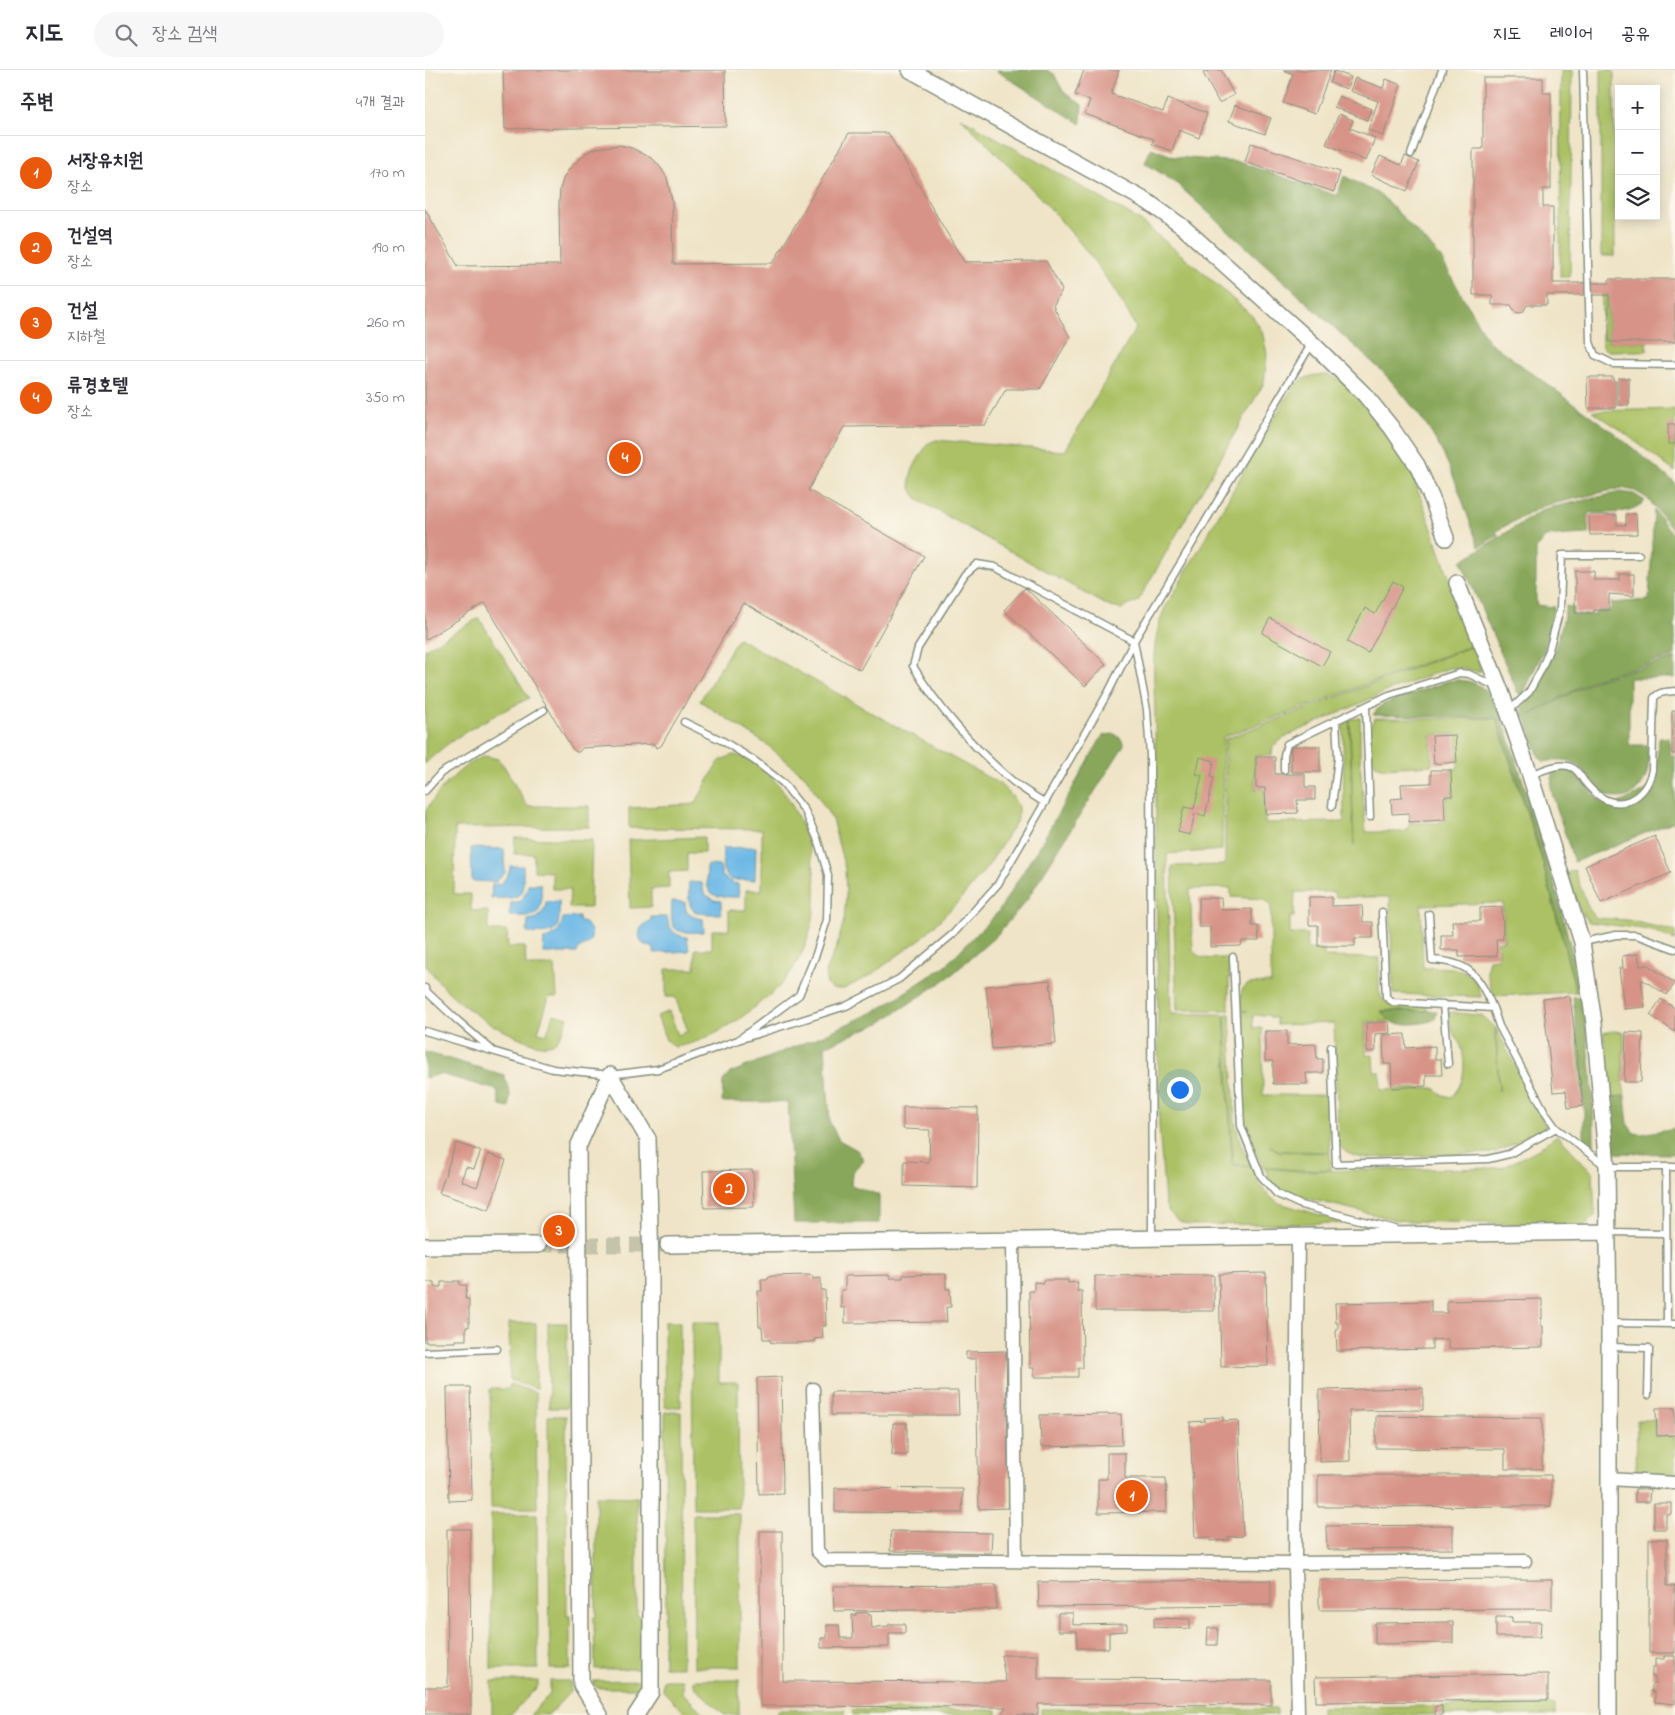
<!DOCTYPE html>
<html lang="ko">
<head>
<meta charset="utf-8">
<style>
	:root { --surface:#fff; --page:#f7f7f7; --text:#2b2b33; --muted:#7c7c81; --line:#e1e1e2; --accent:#ea580c }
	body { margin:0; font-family:"Indie Flower","Poor Story",sans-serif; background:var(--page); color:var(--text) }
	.controls { position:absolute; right:15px; top:15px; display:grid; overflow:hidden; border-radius:0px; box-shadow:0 2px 12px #0003 }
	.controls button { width:45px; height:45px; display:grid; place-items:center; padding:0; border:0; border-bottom:1px solid var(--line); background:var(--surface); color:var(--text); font:25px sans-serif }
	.you { position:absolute; left:754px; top:1019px; width:18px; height:18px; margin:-12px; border:4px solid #fff; border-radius:50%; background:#1a73e8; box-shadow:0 0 0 8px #1a73e833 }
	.badge { display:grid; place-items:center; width:32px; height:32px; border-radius:50%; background:var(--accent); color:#fff; font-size:16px; font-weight:700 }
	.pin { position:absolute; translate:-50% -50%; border:2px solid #fff; box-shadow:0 1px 5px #0006 }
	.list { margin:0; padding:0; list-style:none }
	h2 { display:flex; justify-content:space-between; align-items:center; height:65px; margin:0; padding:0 20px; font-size:21px }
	h2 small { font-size:16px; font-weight:400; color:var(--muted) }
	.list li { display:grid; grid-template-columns:32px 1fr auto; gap:15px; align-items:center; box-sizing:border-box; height:75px; padding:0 20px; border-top:1px solid var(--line) }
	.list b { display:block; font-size:19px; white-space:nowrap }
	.list p { margin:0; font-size:16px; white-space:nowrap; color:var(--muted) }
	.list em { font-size:16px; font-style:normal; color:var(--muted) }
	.icon { flex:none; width:28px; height:28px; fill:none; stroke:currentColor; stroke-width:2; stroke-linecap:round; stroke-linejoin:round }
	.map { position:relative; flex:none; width:1250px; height:1645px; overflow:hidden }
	header { display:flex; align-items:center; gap:30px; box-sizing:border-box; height:70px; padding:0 25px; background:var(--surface); border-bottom:1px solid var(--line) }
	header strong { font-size:24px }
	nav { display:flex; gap:28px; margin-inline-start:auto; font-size:18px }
	.search { width:350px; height:45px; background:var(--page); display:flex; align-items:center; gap:12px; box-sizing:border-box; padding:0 18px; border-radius:28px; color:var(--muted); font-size:19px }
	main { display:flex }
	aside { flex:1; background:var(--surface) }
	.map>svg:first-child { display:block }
</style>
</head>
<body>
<header>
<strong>지도</strong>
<div class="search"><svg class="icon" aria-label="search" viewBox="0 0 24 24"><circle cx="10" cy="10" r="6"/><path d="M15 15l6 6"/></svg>장소 검색</div>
<nav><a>지도</a><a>레이어</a><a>공유</a></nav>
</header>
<main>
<aside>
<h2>주변<small>4개 결과</small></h2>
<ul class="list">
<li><span class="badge">1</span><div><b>서장유치원</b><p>장소</p></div><em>170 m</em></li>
<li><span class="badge">2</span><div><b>건설역</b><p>장소</p></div><em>190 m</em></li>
<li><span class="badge">3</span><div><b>건설</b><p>지하철</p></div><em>260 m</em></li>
<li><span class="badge">4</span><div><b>류경호텔</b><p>장소</p></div><em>350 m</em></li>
</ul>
</aside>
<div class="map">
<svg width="1250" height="1645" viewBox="0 0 1250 1645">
	<rect width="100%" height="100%" fill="#fbf7ec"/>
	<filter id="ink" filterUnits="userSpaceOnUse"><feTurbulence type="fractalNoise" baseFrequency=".02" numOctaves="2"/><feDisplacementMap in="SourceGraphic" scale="10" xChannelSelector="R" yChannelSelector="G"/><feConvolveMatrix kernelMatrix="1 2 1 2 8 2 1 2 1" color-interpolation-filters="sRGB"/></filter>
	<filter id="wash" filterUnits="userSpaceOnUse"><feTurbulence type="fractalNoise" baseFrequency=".0096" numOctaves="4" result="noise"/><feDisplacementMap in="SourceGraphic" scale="20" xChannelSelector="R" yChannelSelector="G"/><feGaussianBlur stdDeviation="1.12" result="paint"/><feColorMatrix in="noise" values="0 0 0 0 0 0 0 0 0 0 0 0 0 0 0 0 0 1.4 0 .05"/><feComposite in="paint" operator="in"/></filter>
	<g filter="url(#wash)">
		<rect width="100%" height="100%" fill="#efe4c7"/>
		<path fill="#acc165" stroke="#667f4c" d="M1136,0H1147L1145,207H1135Z
			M1176,0H1188L1189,3L1190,186H1176Z
			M535,47L714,150L782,206L828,247L837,261L842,284L839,313L713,531L696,539L685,537L495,431C474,411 491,395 502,374L511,370L640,381L711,258C704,243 695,229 686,215C644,152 588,100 535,47Z
			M1177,225H1183V272H1222V281H1183L1177,277Z
			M892,305H903L914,309L936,329L985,397L1048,575L798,667L797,780L742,784L746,944H799L807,1095L826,1097C832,1111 839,1125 854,1133L912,1150L917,1153L764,1155C752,1151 744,1145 740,1133L734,1055L730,642C729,605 725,575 739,540L861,328C870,315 876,307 892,305Z
			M1250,339V402L1193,358L1167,341Z
			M54,548L104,628C67,647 29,664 0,694V579Z
			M313,568L575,714L587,726L593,736V749L563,796L534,831L498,867L446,905L419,919H408L402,915L400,902L412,876L419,850L421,827L420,799L407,749L381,707L341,674L275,631Z
			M1048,576L1056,600L1054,602L1038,598H1024L963,621L862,666L848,676L847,685L830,686V719H839L840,753L919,752L918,656L924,648L929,776L925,649L935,648V691L941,762H979L983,758L984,753H1014V752L1021,751V728L1028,727L1027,699L1033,698L1032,664L1006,665L1007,695L959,698L951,695L946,688L945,657L950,648L1071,649L1116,787L1151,922L1068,926L1062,904V898L1064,889L1073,888V871L1079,870L1078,833L996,835L998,898C1024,897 1050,894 1056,927L968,924L965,827H910L909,822H870L869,847H865V864H882V879L899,880V887L954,888V922L959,931L969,935L1002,936V941H956L966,951L940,952L941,985H948L949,1002H955L956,1020L1009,1018L1018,1025L1026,1027C1039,1015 1041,997 1037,980C1036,975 1033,971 1030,966C1026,959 1025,951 1023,944L1025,942L1058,946L1070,957L1074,1021L1071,958L1121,1057L1078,1079L1067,1083L937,1088C926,1085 917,1083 913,1071L909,953L852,955L851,948H845L844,945H828V958H837L838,1025H903L905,1082L853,1081L844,1075L853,1081L905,1083L906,1099L874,1100L838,1097L831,1084L819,1056L815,944H818V941H822L816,940C815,910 819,914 846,913V835L838,829L806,827V818L765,819L768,880C777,893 790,887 804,888V940H752L747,796L800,795V669Z
			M308,685C323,686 335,697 346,707C362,722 371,742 379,762C397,809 395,864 363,906C354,919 339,929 327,939C306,957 277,973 250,977L241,970L232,946L244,941L253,965L263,961L250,927H241V899H270V879H287V860H304V840H321V820H337V759L204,758V738L270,734L293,693L296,690Z
			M61,686L73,689L79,696L102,736H164V757L30,758L29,824H46V841H63V861H82L83,877H100L101,896H130L132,927H124L113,962L122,964L128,944L143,948C139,957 136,970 127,974C117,978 106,972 97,969C59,953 23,929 0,893V742C12,722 38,692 61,686Z
			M279,767V783H262V801L244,802V818L226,819V837L205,838L203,770Z
			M90,768L167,770L165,838H144L145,819H127V802L109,801V784H89Z
			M1149,800L1164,839L1171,848L1202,850L1250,861V870L1225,860L1164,852L1156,842L1142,803Z
			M800,944H805L810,1052L815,1071L825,1095L808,1094Z
			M1188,961L1199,962L1198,1013L1200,1026L1187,1027L1178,963Z
			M1132,1065L1168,1103L1170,1146L1159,1156L984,1151L972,1150L863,1124L848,1114L840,1098L873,1101L1076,1098L1112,1080Z
			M239,1252H255L256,1337H240Z
			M267,1252H294V1312H313L314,1438H268Z
			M84,1253H111V1319L85,1310Z
			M123,1253H142V1338H124Z
			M85,1314L111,1323L112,1438H66L65,1319H84Z
			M240,1342H256L257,1597H239V1546L241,1545Z
			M123,1346H141L142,1546H145V1599H125Z
			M1212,1350H1230V1366L1250,1367V1406L1211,1403Z
			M171,1426L212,1427V1546H215L216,1599H170L169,1547L171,1546Z
			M66,1444H112L113,1599H66Z
			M268,1444H315V1597H269Z
			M216,1610L215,1614L211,1618H172L168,1613V1611Z
			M238,1610H258V1623L280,1645H262L238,1621Z
			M269,1610H314V1645H299L269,1616Z
			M67,1611H113V1616L86,1645H67Z
			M125,1611H145V1622L123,1645H105L125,1624Z
			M1130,1635V1645H1017V1636Z
			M1010,1636V1645H896V1637Z
			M616,1639H852V1645H616Z
			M353,1640H420V1645H353Z
			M427,1640H572V1645H428Z"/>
		<path fill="#89a75a" stroke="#547247" d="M570,0H622L629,4L638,21L657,35L656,54Z
			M726,78L750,87L814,92L912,126L919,106L956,125L1014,185L1063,271L1188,362L1250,413V462L1222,428L1210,421L1196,418L1118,436L1071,461L1073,465L1054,477C1041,443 1031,407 1014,376C999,349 979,325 958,302L751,113L720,93Z
			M1196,422L1209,424L1220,431C1205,445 1182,443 1163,443V464L1124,466L1119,468L1111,479V535L1129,537L1119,579L1100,620L1097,625L1093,623L1036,491L1119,439Z
			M1229,440L1250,467V586L1169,609L1105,645L1170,610L1250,588V608H1204V675H1222C1224,690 1225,707 1213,719C1198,736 1176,726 1164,710C1160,705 1157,696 1150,693C1140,688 1129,690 1119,692L1114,687L1097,638C1121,608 1134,574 1141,536L1148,538V545H1170L1171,541H1186V533L1224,530Z
			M1032,610C1061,611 1069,628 1079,653L1122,786L1154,909L1155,922H1151L1117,787L1072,648L948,645L954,637L959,634L1023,611Z
			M690,664L696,669L699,675L601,831L571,866L524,907L455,953L400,976L405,1053L414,1070L432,1080L439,1090L427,1102L426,1115L454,1125V1153H369L363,1032H297L298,1011L305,1003L398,965L453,940L520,896L573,842L618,770L678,665Z
			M1244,667L1245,685L1250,686V751L1149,792L1126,720L1127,703L1140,699L1145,700L1150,703L1172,728L1181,733L1190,735L1222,720L1227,713L1231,700L1234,668Z
			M1156,926C1165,976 1169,1026 1169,1076H1165L1159,1070V1036L1148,927Z
			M956,941H1012L1010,949C1004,954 974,956 967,952C963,950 959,945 956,941Z
			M0,982L79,1005L85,1024L84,1038L75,1036L72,1020L15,1004L0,1008Z
			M1200,1026L1203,1055L1209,1063L1217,1064L1250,1058V1084L1190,1083L1187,1027Z"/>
		<path fill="#6cb8e5" stroke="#467a8c" d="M331,777L330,810H306C294,800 298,792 298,778Z
			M46,778L79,779L80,803L70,812L47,811Z
			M282,795L295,796L297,806L307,813L313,814L314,827C283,827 281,827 282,795Z
			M85,796H98C99,828 98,829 66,828L67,815L77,813L84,803Z
			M264,812L277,813L279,823L289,830L296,831V844C265,844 263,844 264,812Z
			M103,814H116C117,845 116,847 84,846L86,833L95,831L102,821Z
			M134,831C135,862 134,865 102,863L103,850L113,848L120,838L121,832Z
			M247,831L260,832L261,841L272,848L278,849L279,862C248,863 245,863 247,831Z
			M154,847V851C166,854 170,865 163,874L153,879L152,883H118L119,869C131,866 136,860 138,848Z
			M226,847H242C244,859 249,866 262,867L264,881L229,883V878L218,874C211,865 214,855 226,851Z"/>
		<g id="blocks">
			<path fill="#d79387" d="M78,0H300L301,56L80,59Z
				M659,0H694L686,24L738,42L743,29L782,43L774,68L754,60L747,81L727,74L729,69L660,44L665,30L650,25Z
				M785,0H796L809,25L794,33L778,3Z
				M858,0H906L890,44L858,33L868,4Z
				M909,1L926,7L922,19L905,13Z
				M930,8L958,18L961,9L976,15L958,66L943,60L953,31L925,21Z
				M1058,8H1118V23H1126V119H1118V137H1128V213H1184V209H1250V272H1184V225H1122V235H1102L1098,242L1094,243L1090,242L1086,235H1067V225H1048V79H1058Z
				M914,26L946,39L942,50L909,37Z
				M810,35L846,48L840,64L804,51Z
				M914,44L928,50L925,58L950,68L941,91L901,74Z
				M424,63H463L539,192L621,191L637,220L628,236L645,267L615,319H581L560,355L419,357L383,420L499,486L435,600L318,533L236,676L231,678L229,674L157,678L154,682H151L147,678L60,533L0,570V139L33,196L135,195L134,132L135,120L138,109L144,99L161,83L172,78L195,75L207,78L228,89L236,98L242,108L247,131L248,194L348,193Z
				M826,73L915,102L909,122L820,92Z
				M955,86L976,95L980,86L994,92L982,121L946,105Z
				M1162,307H1188V311H1191V338H1163Z
				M1193,308H1204V335H1193Z
				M1243,354H1250V374H1243Z
				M1201,444H1211L1212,464L1165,465L1164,445H1192V455H1201Z
				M1150,501H1169V510H1195V504H1209V526L1184,524V540H1169V543H1150Z
				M968,511L978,517L943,583L922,572L940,538L950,544Z
				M600,518L681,594L660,616L579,540Z
				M845,548L905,582L897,596L837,563Z
				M1247,641H1250V684H1247Z
				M1030,665L1032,692L1009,694L1007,666Z
				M866,676H895V702H866Z
				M775,687L789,691L786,707L789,708L780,746L770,743L765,765L753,762L759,737L769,739L777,705L771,704Z
				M831,687H850V704H880V717H890V730H872L873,743L841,744L840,718H831Z
				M1006,700H1026L1027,726H1019L1020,750L984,752V743L967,744L966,729L977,728L976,714L1006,713Z
				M1230,766L1246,803L1176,833L1160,796Z
				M884,827H907V836L937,835L938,852H948V868H930V876H893V855H884Z
				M774,828H796L797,840L827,839V856H833L834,871H817L816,876L785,877V857H774Z
				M1077,837L1078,869H1071L1072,886L1034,887V880H1016V865H1028L1027,851H1055V838Z
				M1213,884L1215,896L1223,895L1250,913L1242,925L1218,910H1216L1220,937L1199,939L1194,898H1198L1197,886Z
				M625,910L631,974L567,979L561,916Z
				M1145,926L1158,1036L1143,1038L1141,1021L1128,1022L1118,929Z
				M1236,929L1250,938V962L1225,945Z
				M964,952L965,963L950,964L951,981L942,982L941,953Z
				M840,961H862V975L891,974L892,989H898V1003H881L882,1014H848V991H840Z
				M1201,962L1218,963L1216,1012H1199Z
				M980,964L981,978L1010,976V989H1016L1017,1005H1001V1016L967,1018L966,994H959L958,965Z
				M478,1037L553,1038L552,1118L479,1116V1091L504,1092L505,1060L478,1059Z
				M31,1073L56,1081L49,1099L41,1097L36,1111L52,1117L63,1084L81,1090L64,1140L14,1123Z
				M328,1100L329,1137L279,1138L278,1101Z
				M841,1203L843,1296L796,1297L794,1204Z
				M521,1204V1219H525L526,1237H521L522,1252L420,1253V1238H416V1220H420V1206L465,1205V1208H478V1205Z
				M383,1205L388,1206V1209L396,1208V1220H400L401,1256H397L398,1268L389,1269L390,1271L385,1272L372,1273H350L345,1272V1269H338L337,1257H334L333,1221H337L336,1209H343V1207L348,1206Z
				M789,1205V1241H670V1206Z
				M618,1210H643V1213L653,1212L652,1221H657L658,1298H653V1307H609V1298H605L604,1221H609V1212L618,1213Z
				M29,1211H35V1215H42L40,1229H44V1257H41V1270H30V1272H0V1212H9V1217H16V1212H29Z
				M1117,1229V1249L1116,1248V1256H1118V1277L1023,1279V1269L1007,1270V1279L912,1281L911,1260H913V1253H911L910,1233L1006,1231V1243H1022V1231Z
				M581,1281L584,1438L554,1439L551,1289H541V1282Z
				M356,1307L358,1423L334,1424L332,1308Z
				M22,1317H45L47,1430L24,1431Z
				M998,1318V1340L924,1341L925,1391L895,1392L894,1320Z
				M533,1321L534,1345H406V1322Z
				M1231,1338H1250V1365L1232,1366Z
				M696,1344L697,1375L616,1377L615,1345Z
				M951,1346L1117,1348V1399H1080V1379L951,1378Z
				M798,1347V1351L813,1350L818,1466L803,1467V1470L785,1471V1467L770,1468L765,1352L780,1351L779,1348Z
				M468,1353H482V1385H467Z
				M682,1383H700V1408H741L742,1442L673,1443V1409H682Z
				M893,1405H1126V1436L893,1437Z
				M410,1418L538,1419L537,1443L410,1442Z
				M1210,1419H1225L1224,1432H1210Z
				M1229,1433H1246V1444H1241V1459H1229Z
				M1028,1455V1479L902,1480L901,1456Z
				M22,1459H45L46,1644H0V1617H23Z
				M335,1461H357L358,1611L581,1612L576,1585H613V1609L846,1610V1635L613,1634V1644L605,1645L576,1644L581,1637L335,1636Z
				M466,1461L567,1463L566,1483L465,1481Z
				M1224,1469H1242V1516H1250V1583H1224Z
				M1127,1509V1539L894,1540V1510Z
				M846,1510V1535L614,1537L613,1512Z
				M571,1515V1539L409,1541L408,1516Z
				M443,1542V1545H446L447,1558H451V1557L464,1556V1554H480V1563H464V1577L396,1578V1568H402V1555H414L415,1568H428L427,1545H431V1543Z
				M633,1543H648V1555L702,1554V1561L684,1562V1578H652V1561H633Z
				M1071,1547H1087V1552H1116L1115,1567H1071Z
				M729,1548L765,1549V1559L729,1557Z
				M1028,1552V1573L950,1574V1553Z
				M783,1558H793L792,1575H782Z
				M1239,1586H1250V1634L1230,1632V1622H1227V1613H1230V1607H1227V1598H1230V1589H1239Z
				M1123,1604V1630L891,1632L890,1607Z
				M1010,1636H1017V1645H1010Z"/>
		</g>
	</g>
	<g filter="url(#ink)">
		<use href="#blocks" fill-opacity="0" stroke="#87907e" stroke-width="1"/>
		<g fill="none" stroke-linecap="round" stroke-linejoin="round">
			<path stroke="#c5c3aa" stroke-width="15" stroke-dasharray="15 8" stroke-linecap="butt" d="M113,1175H243"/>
			<defs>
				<path id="service" d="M1158,0L1165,272L1170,285L1188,294L1250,295
					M986,84L1017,0
					M709,571L722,640L725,685L727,1168
					M941,637L945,747
					M1084,641L1104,622L1116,600L1124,580L1135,539L1137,485H1214
					M859,700V685L862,674L964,625L1035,603L1044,604L1072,617
					M1105,705C1117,701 1134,692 1146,697C1152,699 1156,706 1159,711C1170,725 1186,738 1205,730C1218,724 1224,714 1227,700L1229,628C1234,621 1242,622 1250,621
					M0,721L16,703L119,640
					M620,733C608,725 595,718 585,709C549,678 512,637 488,596L493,578L540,504L552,494L570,497L709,571
					M907,736L913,688L911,651
					M957,842L961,927L968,932L1068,938L1074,956L1121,1044L1131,1058L1182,1097H1250
					M1004,844L1007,890C1045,892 1053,905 1068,938
					M1158,872L1191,865H1211L1250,879
					M808,887L816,1056L836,1106L852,1124L876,1135L970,1159
					M0,918L2,922L32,950L67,980
					M1018,934L1023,994
					M0,961L128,999L185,1005L233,999L313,970L374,925L391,884L402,850L403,805L392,768L380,741L358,713L330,691L298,671L259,652
					M313,970L421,936L474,909L528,864L573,814L684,621L709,571L887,273
					M906,977L911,1094L1063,1089L1084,1084L1131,1058
					M1241,1097L1242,1254
					M1184,1162L1240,1163
					M1184,1253L1250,1254
					M1184,1277L1224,1278L1223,1325
					M0,1282L72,1279"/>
				<path id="minor" d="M588,1170L591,1491
					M388,1319L392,1481L401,1490L870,1493L1100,1491
					M1184,1409L1250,1413
					M873,1645L870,1493L873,1166"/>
				<path id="tertiary" d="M485,0L723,132L758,157L887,273L940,325L966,357L992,395L1007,429L1021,468
					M1032,513L1075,619L1105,705L1157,872L1169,953L1182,1097L1184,1253V1645
					M185,1005L223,1069
					M153,1077L185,1005
					M243,1175L1183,1162
					M0,1176L113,1175
					M154,1209L156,1614L175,1645
					M211,1645L226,1622V1201"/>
			</defs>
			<use href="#service" stroke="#87907e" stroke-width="9"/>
			<use href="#minor" stroke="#87907e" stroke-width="15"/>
			<use href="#tertiary" stroke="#87907e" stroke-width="18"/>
			<use href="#service" stroke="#fff" stroke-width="6"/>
			<use href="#minor" stroke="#fff" stroke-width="12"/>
			<use href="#tertiary" stroke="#fff" stroke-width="15"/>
			<defs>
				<path id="tertiary-bridge" d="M223,1069L226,1201
					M153,1077L154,1209"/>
			</defs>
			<use href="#tertiary-bridge" stroke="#87907e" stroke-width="18" stroke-linecap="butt"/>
			<use href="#tertiary-bridge" stroke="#fff" stroke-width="15"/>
		</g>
	</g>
</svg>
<div class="controls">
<button>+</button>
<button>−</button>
<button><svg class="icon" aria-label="layers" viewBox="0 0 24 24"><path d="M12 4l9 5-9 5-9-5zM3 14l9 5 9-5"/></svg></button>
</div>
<div class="you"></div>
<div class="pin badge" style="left:707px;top:1426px">1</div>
<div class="pin badge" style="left:304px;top:1119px">2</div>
<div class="pin badge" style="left:134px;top:1161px">3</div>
<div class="pin badge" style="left:200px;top:388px">4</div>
</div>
</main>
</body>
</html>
